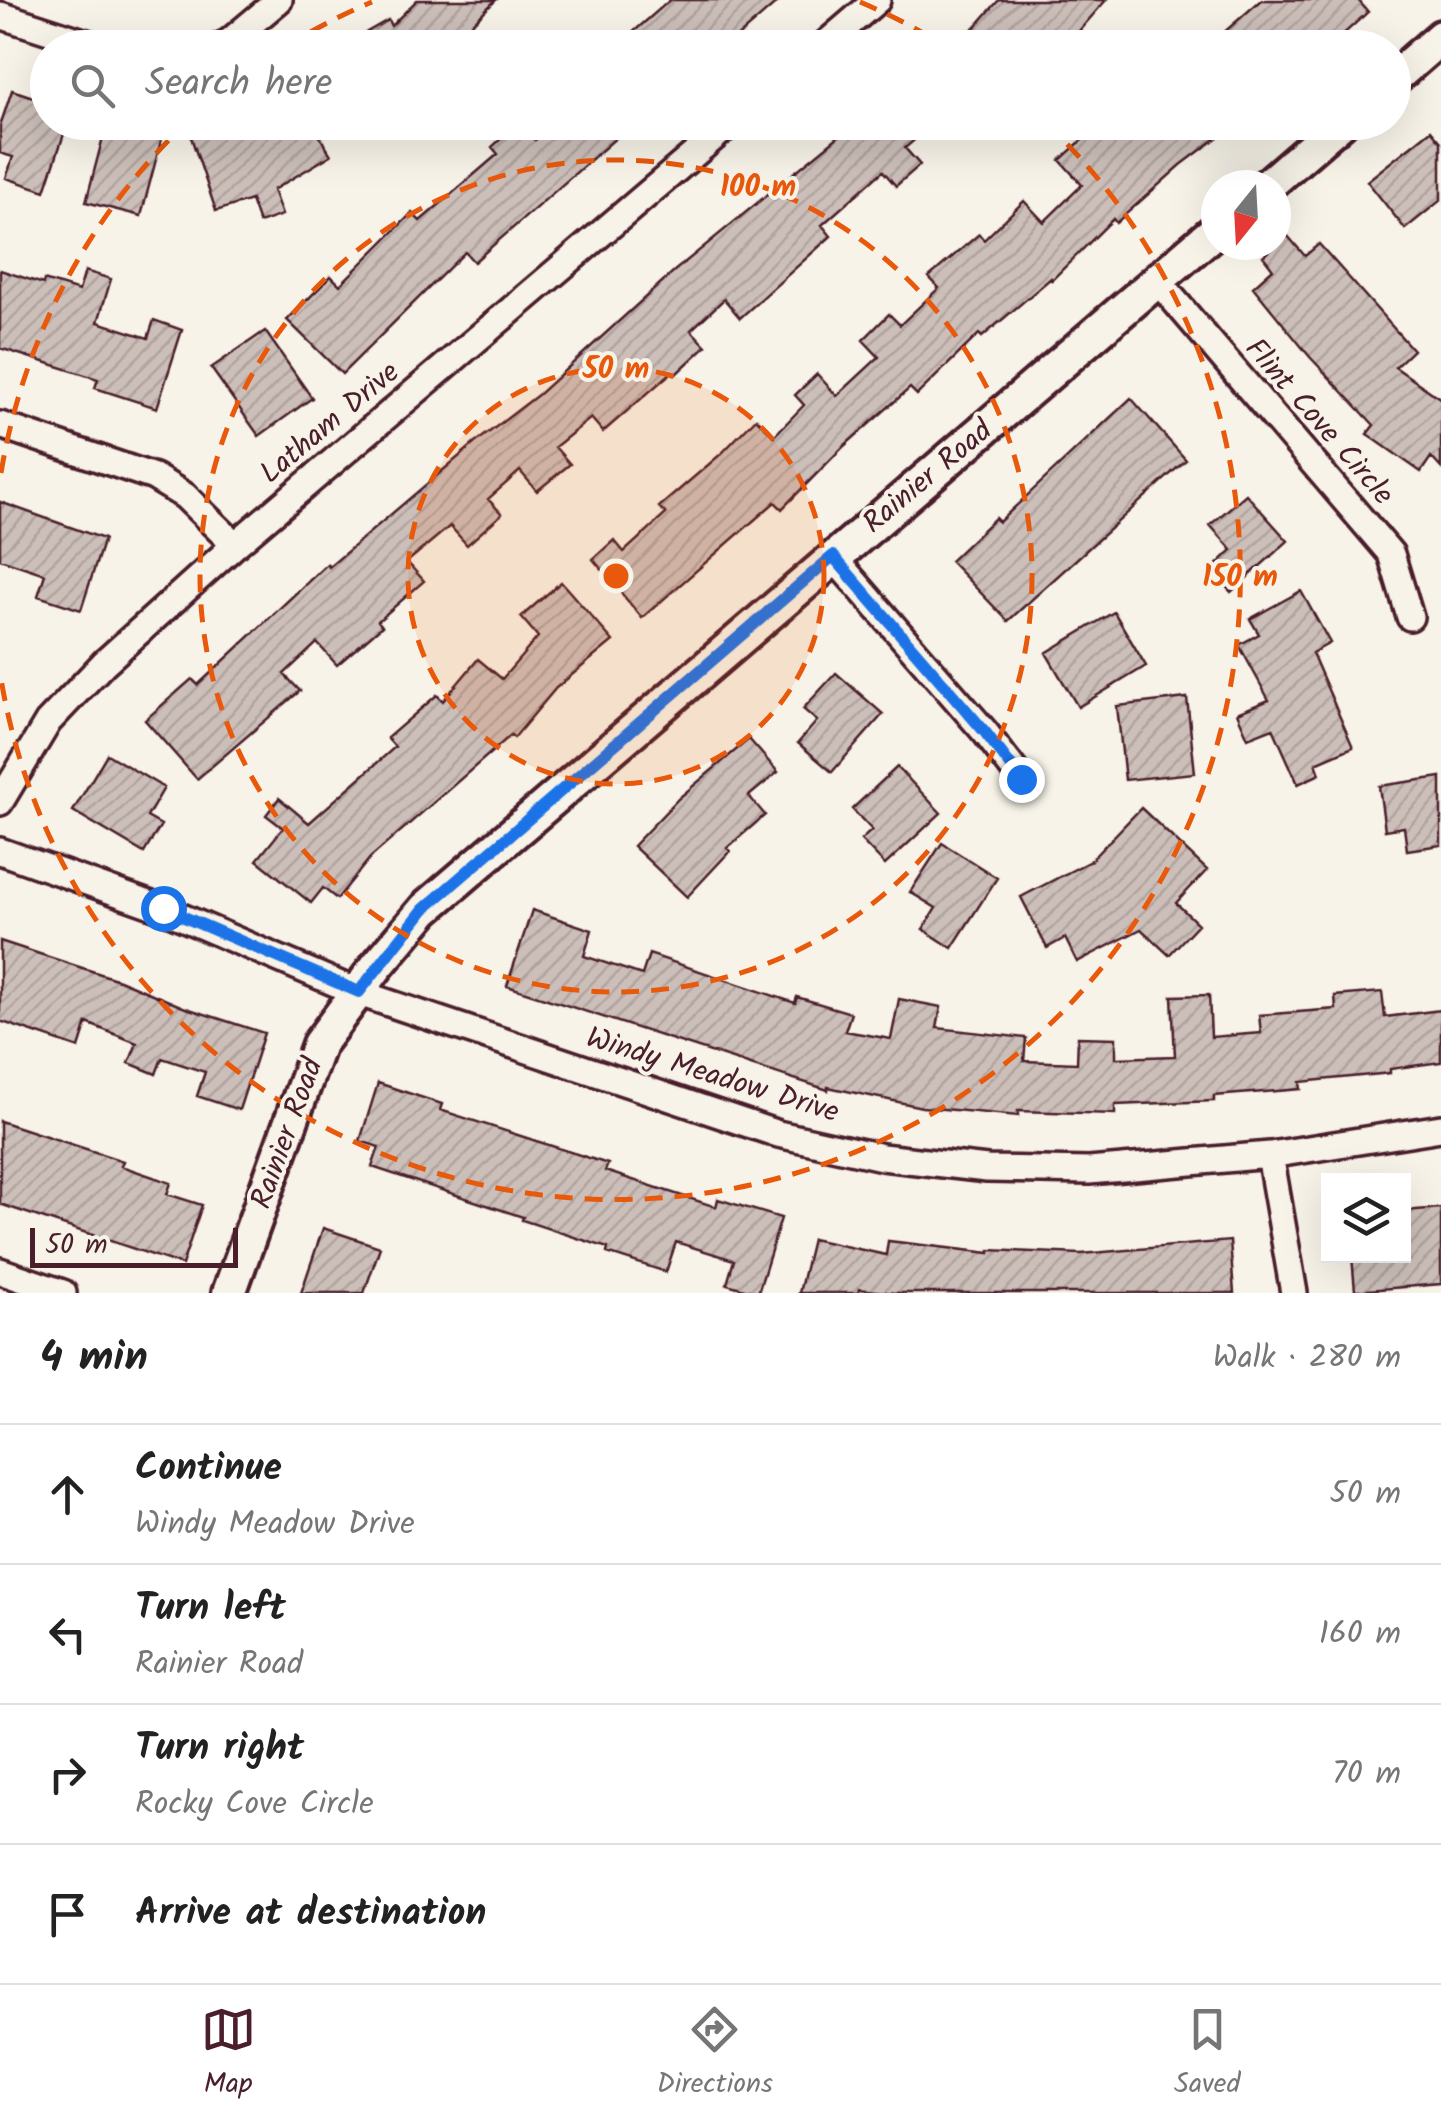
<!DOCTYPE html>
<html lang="en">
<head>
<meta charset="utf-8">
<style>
	:root { --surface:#fff; --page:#f2f2f2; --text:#222; --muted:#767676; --line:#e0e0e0; --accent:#4a1f2b }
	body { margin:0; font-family:Kalam,sans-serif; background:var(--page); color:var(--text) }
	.controls { position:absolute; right:30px; bottom:30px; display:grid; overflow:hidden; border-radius:0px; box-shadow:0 10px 40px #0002 }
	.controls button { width:90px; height:90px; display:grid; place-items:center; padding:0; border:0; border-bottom:2px solid var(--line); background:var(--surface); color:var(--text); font:50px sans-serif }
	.compass { position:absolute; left:1201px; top:170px; width:90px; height:90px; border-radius:50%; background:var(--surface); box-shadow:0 10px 40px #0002; rotate:198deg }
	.scale { position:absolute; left:30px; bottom:25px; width:208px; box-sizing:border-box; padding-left:10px; border:5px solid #4a1f2b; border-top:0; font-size:28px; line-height:35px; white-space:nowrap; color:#4a1f2b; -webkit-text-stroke:8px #f7f3e8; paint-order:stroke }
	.stop { position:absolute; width:30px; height:30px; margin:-22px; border:8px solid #1a73e8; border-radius:50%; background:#fff }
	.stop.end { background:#1a73e8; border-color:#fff; box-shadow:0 2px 10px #0008 }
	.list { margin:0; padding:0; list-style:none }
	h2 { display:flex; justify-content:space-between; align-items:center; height:130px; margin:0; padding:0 40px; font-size:42px }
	h2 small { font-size:32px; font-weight:400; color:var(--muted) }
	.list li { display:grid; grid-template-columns:65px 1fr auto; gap:30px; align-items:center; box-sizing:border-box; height:140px; padding:0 40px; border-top:2px solid var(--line) }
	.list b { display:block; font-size:38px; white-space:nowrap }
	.list p { margin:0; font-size:32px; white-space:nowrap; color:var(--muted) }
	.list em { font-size:32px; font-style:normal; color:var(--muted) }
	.icon { flex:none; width:55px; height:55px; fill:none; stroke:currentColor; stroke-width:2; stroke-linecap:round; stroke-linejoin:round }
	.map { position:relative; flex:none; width:1441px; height:1293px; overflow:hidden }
	.search { position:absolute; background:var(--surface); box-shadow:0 10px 40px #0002; left:30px; right:30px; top:30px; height:110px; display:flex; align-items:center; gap:25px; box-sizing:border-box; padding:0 35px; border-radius:55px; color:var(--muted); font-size:38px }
	.sheet { height:690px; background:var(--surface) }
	nav { display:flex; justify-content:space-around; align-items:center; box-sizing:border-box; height:140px; border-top:2px solid var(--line); background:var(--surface); font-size:28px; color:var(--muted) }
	nav a { display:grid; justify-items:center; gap:5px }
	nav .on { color:var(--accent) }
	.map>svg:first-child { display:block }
</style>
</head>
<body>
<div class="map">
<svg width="1441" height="1293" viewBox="0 0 1441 1293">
	<defs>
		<pattern id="building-hatch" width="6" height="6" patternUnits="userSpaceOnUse" patternTransform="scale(2.5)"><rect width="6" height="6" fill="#ccbfb9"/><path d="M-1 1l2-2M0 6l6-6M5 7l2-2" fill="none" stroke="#b1a49f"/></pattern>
	</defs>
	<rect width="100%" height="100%" fill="#f7f3e8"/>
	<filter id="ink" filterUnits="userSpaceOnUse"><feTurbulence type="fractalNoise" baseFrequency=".01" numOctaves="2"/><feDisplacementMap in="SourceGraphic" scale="20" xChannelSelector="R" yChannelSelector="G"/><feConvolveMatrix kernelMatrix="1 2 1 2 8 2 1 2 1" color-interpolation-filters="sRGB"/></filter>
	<g filter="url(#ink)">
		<path fill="url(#building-hatch)" stroke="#4a1f2b" stroke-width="2.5" d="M417,0H496L465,30L482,48H339L388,20L391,26Z
			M670,0H780L725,48H615Z
			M999,0H1106L1064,48H949L976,26Z
			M1261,0H1358L1368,12L1328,48H1206Z
			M12,90L48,102V122H68L45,191L6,178L13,157L0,153V126Z
			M107,122L162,137L141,216L86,202Z
			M236,122H311L331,155L273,190L282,215L259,223L251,200L216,211L191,137Z
			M554,122H634L474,262L465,252L342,374L287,320L331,276L340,285L412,213L420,221L498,154L492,147L518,123L535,140Z
			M856,122H935L905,148L920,165L896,186L883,171L822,225L831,236L740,318L724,299L691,330L706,346L675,375L672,372L603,432L591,418L555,447L570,464L537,491L520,471L488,499L502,514L467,545L450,526L407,562L424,581L378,621L382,626L337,665L317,643L284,674L300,691L197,779L145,720L192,679L198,685L327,564L329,567L475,443L539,394L673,272Z
			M1102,122H1238L1181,165L1116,223L1113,219L1052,280L1051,278L982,337L979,334L917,395L910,388L843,447L782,509L775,502L642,618L593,559L614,540L624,552L666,514L659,507L722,453L756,418L774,436L804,405L795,395L817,374L837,396L879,357L863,340L889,314L900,325L939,288L929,277L979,234L984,240L1024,201L1044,222L1082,185L1060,160Z
			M1431,130L1441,142V200L1405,229L1367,181Z
			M1287,235L1305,256L1319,244L1413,350L1395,367L1441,399V468L1431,457L1421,472L1367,434L1374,425L1310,357L1253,287L1273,269L1263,256Z
			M0,270L43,284L44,280L79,291L85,271L111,279L98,322L148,338L154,320L182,330L157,408L95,388L98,379L0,348Z
			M265,331L312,398L259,436L211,368Z
			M1131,398L1186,460L1008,621L950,561L995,518L999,522Z
			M1246,494L1288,541L1231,592L1211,570L1232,550L1210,525Z
			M0,502L104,539L81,610L38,596L45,574L0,559Z
			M561,582L613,641L556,688L514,738L511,735L370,858L337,899L323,888L311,903L257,860L283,828L266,815L279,798L309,823L395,747L387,738L437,695L443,701L478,659L502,679L538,637L521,617Z
			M1301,591L1330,643L1312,653L1353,747L1316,763L1320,774L1298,784L1273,728L1248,738L1237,713L1269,700L1239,645L1259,634L1250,619Z
			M1114,612L1146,666L1078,707L1046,653Z
			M836,673L883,714L832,772L798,743L817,721L803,709Z
			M1187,698L1195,773L1125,780L1117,706Z
			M749,739L778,772L749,796L765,815L727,848L730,851L687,897L633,846L679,798Z
			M107,754L164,788L147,817L161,825L144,853L73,811Z
			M897,767L941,813L885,865L861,840L872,830L852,809Z
			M1441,777V845L1407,850L1404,827L1385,830L1379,786Z
			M1141,808L1207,870L1176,903L1198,924L1169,955L1141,929L1077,962L1065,938L1047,948L1021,897L1090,861Z
			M942,843L997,878L952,948L923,929L936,908L910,892Z
			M532,910L592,930L584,956L642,975L649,954L795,1003L797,997L851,1013L845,1031L891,1039L899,999L941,1007L937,1028L1026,1038L1024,1061L1077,1063L1078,1037L1116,1038V1058L1175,1056L1172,996L1209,995L1211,1037L1261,1033L1259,1015L1336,1009L1335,996L1382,992L1385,1017L1441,1010V1062L1390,1069V1073L1300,1082L1301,1089L1214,1096V1101L1115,1105V1114L1018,1111V1116L922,1107L828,1087V1090L507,986Z
			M0,941L119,980L183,1007L264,1033L239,1110L197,1096L205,1072L162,1058L156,1074L129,1063L137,1043L87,1023L79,1048L0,1021Z
			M378,1083L442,1104L440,1110L608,1164L605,1171L716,1207L718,1199L781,1218L758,1293L727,1284L734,1260L676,1242L666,1272L607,1253L608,1248L522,1220L523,1217L372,1167L379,1147L360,1141Z
			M0,1121L123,1161L121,1166L171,1183L167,1194L202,1205L182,1265L0,1204Z
			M1441,1208V1284L1355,1291L1352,1256H1404V1211Z
			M323,1228L380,1247L364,1293H301Z
			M812,1239L886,1255L888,1241L990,1253V1250L1081,1254L1230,1241L1234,1293H895L859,1289L858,1293H799Z"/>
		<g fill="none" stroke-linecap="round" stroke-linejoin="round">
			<defs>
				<path id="street" d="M0,15L102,48
					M217,48L229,42L279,0
					M821,48L877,0
					M1157,280L1391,554L1410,617
					M0,425L154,477L185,496L235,545
					M833,557L985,732L1021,779
					M0,802L48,722L104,663L235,545L732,122
					M0,851L163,909L359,993L778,1134L882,1157L987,1169L1089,1171L1270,1155L1441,1128
					M1270,1155L1294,1293
					M0,1271L63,1293"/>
				<path id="secondary" d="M1394,78L1441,37
					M1268,185L1341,122
					M229,1293L319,1044L377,966L425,909L1216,230"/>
			</defs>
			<use href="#street" stroke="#4a1f2b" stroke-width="32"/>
			<use href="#secondary" stroke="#4a1f2b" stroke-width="40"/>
			<use href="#street" stroke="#f7f3e8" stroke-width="25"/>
			<use href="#secondary" stroke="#f7f3e8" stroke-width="32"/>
		</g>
	</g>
	<g fill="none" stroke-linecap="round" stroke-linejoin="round" filter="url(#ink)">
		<path stroke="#1a73e8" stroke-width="12" d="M163,908L359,992L424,909L833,556L985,732L1021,779"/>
	</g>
	<circle cx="616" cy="576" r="208" fill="#e8590c" fill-opacity=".12"/>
	<g fill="none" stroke="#e8590c" stroke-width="5" stroke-dasharray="18 12">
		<circle cx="616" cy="576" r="208"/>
		<circle cx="616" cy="576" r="416"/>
		<path d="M1 473A624 624 0 0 1 186 123M285 47A624 624 0 0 1 372 2M860 2A624 624 0 0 1 947 47M1046 123A624 624 0 1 1 1 679"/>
	</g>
	<g text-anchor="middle" stroke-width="8" stroke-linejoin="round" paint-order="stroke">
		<g font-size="30" fill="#4a1f2b" stroke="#f7f3e8">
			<text transform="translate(1320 421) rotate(49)" y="10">Flint Cove Circle</text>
			<text transform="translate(329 422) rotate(-40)" y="10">Latham Drive</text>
			<text transform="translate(927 476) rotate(-40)" y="10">Rainier Road</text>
			<text transform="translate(713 1074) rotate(17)" y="10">Windy Meadow Drive</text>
			<text transform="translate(286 1133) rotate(-70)" y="10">Rainier Road</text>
		</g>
	</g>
	<circle cx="616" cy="576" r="15" fill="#e8590c" stroke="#f7f3e8" stroke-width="5"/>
	<g font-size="30" text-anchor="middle" font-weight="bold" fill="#e8590c" stroke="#f7f3e8" stroke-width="8" stroke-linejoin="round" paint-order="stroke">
		<text x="758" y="196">100 m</text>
		<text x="616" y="378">50 m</text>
		<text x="1240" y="586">150 m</text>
	</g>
</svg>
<div class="controls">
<button><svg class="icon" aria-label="layers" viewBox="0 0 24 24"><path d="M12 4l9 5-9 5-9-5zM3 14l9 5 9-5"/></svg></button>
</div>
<svg class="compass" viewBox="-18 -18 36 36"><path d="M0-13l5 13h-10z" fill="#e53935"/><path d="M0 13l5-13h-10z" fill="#767676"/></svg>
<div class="scale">50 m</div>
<div class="stop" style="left:163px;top:908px"></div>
<div class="stop end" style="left:1021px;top:779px"></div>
<div class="search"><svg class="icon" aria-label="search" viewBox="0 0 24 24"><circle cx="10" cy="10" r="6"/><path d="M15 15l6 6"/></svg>Search here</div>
</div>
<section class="sheet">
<h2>4 min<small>Walk · 280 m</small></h2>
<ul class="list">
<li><svg class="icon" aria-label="ahead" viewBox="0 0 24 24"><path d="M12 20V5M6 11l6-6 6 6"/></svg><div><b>Continue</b><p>Windy Meadow Drive</p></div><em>50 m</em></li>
<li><svg class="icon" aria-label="left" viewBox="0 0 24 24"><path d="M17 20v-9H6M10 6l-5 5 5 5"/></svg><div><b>Turn left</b><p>Rainier Road</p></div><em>160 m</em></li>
<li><svg class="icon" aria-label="right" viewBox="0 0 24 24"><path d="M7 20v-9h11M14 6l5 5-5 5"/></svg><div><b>Turn right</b><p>Rocky Cove Circle</p></div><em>70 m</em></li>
<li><svg class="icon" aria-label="arrive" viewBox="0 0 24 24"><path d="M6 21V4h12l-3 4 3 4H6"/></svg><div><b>Arrive at destination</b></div></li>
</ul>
</section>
<nav>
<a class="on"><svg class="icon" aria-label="map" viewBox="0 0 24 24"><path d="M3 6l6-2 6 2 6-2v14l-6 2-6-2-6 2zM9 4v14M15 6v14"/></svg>Map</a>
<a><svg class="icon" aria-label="directions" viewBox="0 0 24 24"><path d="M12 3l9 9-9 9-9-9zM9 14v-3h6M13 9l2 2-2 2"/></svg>Directions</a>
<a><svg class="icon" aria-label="saved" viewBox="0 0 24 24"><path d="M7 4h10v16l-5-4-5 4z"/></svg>Saved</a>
</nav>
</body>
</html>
